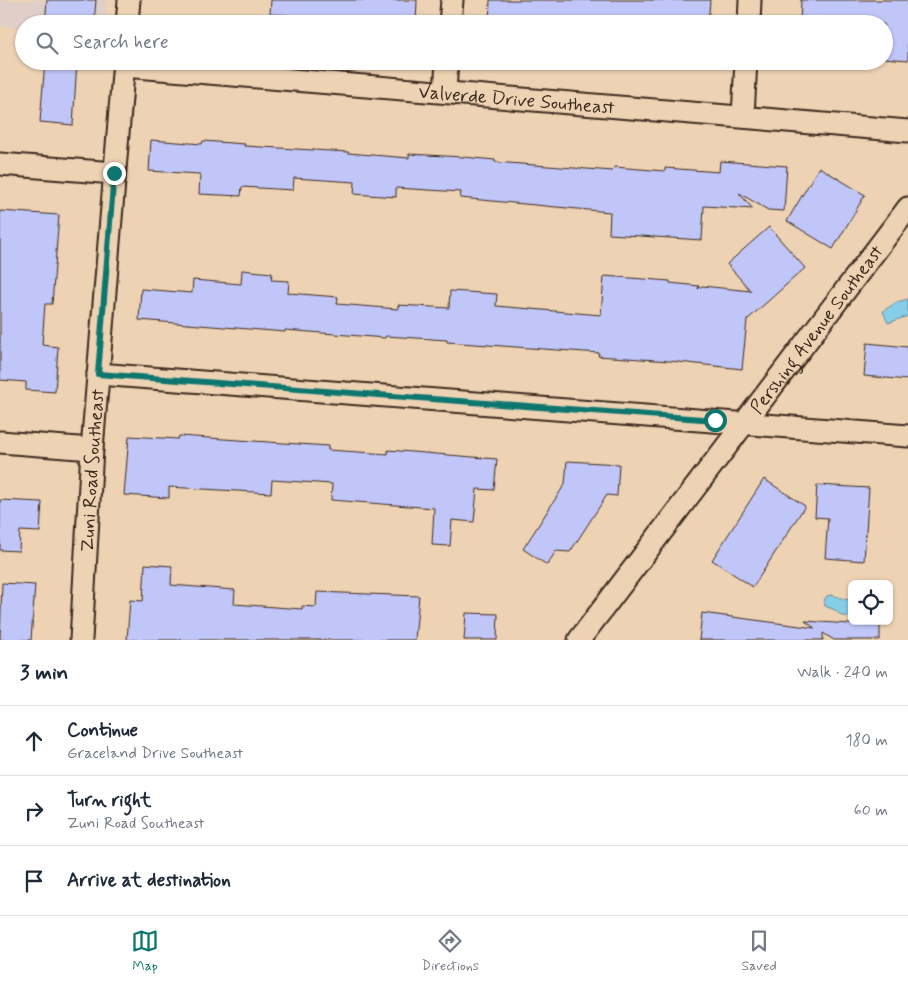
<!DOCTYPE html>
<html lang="en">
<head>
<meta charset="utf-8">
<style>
	:root { --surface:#fff; --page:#f6f6f7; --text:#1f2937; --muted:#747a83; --line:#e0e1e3; --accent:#0f766e }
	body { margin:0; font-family:Mynerve,sans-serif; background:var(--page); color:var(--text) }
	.controls { position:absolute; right:15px; bottom:15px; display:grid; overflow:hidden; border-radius:8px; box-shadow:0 1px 4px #0004 }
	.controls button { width:45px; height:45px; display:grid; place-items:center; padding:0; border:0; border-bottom:1px solid var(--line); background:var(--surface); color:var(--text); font:25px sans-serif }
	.stop { position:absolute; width:15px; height:15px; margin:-11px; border:4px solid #0f766e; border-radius:50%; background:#fff }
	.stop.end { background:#0f766e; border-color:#fff; box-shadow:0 1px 5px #0008 }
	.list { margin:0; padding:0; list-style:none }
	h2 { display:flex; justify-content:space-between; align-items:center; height:65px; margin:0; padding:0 20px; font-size:21px }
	h2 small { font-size:16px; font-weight:400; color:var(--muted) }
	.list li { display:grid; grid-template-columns:32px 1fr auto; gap:15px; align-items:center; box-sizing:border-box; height:70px; padding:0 20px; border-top:1px solid var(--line) }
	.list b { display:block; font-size:19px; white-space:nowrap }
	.list p { margin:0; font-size:16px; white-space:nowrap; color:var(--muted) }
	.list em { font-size:16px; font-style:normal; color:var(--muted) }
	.icon { flex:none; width:28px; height:28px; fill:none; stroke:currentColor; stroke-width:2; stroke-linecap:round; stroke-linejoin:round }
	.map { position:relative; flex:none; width:908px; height:640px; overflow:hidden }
	.search { position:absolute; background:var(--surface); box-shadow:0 1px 4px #0004; left:15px; right:15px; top:15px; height:55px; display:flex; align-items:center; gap:12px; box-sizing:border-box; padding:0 18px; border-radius:28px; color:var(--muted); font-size:19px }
	.sheet { height:275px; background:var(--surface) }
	nav { display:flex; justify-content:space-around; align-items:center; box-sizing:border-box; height:70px; border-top:1px solid var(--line); background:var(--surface); font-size:14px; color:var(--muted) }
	nav a { display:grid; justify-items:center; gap:2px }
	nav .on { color:var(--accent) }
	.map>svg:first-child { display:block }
</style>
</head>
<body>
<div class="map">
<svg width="908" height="640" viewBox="0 0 908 640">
	<rect width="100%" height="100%" fill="#edd2b4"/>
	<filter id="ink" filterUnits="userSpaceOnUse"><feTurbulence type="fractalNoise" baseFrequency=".02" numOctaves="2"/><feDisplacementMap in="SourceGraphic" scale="10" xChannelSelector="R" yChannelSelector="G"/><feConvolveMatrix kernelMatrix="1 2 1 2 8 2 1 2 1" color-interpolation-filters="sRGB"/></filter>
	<g filter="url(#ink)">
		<path fill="#e0cec8" d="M0,0H106L105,24H24V28L0,26Z"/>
		<path fill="#86cde7" stroke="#688c97" d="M908,299V316L888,323L883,311L897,302Z
			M831,595L852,601V617L842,616L835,610L825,606L824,600L827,596Z"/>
		<path fill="#c1c6f8" stroke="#3b2a1e" d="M47,0H96L94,24H45Z
			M271,0H417L416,24H339V19L270,14Z
			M490,0H710L708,24H489Z
			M801,0H908V60L884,58V24H800Z
			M45,61H77L73,125L40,122Z
			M151,140L202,144L203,141L245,144L244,146L348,152V153L409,158V154L463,157L495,160V162L613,171L614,167L665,171V168L719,172L720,161L787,166L784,211L768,210L739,193L753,209L704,206L702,240L609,234L610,212L460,198L461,192L396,188V197L354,194L355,182L294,178L293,190L242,187L241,196L199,194L200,174L149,171Z
			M819,167L865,195L833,249L787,221Z
			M0,211L59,215L52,304H45L42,345L58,347L55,392L26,390V382L0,380Z
			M769,227L805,268L747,320L742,369L670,361L598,356L599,353L447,342V340L386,336L385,338L285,330V332L139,320L141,289L192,293L193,280L241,284L242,270L272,273L271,280L289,281L288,293L338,297L337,304L398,309V305L449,308L450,291L497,294L496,306L601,315L604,276L670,281V283L699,286L698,289L702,286L751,291L727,264Z
			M867,343L908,347V380L864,376Z
			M129,436L178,439L179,436L328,446V450L388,454V450L497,459L494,490L477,489L474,522L452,520L450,546L432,545L434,508L331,500L332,484L272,480L271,493L169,487V498L124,495Z
			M567,461L619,464L617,496L607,495L570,552L556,551L547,565L523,549L565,484Z
			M764,479L805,506L753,587L712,560Z
			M817,485L869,488L864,561L825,558L828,518L815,517Z
			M0,500L42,502L40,532L20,531L19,551L0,550Z
			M145,564L172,566L171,585L235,590L234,604L302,609V606L316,607L317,592L419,596L415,640H127L130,600L143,601Z
			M2,583L35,585L31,640H0Z
			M466,613L498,614L497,640H464Z
			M702,613L815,628L805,621L880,626V640H834L823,633V640H699Z"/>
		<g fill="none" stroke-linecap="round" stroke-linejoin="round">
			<defs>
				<g id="minor">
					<path d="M127,24L129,0"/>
					<path d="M450,24L452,0"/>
					<path d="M749,24L750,0"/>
					<path id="s1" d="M124,66L908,131"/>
					<path d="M445,92L447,61"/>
					<path d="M743,116L746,61"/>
					<path d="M0,164L114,173"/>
					<path d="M98,374L908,436"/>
					<path d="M0,442L92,449"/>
					<path id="s2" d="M81,640L92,449L124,61"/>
					<path id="s3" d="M579,640L908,208"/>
				</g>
			</defs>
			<use href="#minor" stroke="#3b2a1e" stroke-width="25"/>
			<use href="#minor" stroke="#edd2b4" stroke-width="21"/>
		</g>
	</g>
	<g fill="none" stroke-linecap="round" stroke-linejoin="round" filter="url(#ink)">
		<path stroke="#0f766e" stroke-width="6" d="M114,173L98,374L715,420"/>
	</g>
	<g text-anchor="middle" stroke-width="4" stroke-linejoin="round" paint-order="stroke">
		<g font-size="19" fill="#3b2a1e" stroke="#edd2b4">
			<text dy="7" stroke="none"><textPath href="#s1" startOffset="394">Valverde Drive Southeast</textPath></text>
			<text dy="7" stroke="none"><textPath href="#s3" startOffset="391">Pershing Avenue Southeast</textPath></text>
			<text dy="7" stroke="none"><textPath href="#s2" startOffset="170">Zuni Road Southeast</textPath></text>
		</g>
	</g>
</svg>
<div class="controls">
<button><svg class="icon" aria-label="locate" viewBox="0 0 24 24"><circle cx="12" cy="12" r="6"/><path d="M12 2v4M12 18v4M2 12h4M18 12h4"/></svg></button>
</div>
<div class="stop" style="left:715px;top:420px"></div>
<div class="stop end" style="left:114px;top:173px"></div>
<div class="search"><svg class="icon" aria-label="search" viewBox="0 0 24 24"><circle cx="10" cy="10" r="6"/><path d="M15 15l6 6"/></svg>Search here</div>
</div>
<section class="sheet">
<h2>3 min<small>Walk · 240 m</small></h2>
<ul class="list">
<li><svg class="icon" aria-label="ahead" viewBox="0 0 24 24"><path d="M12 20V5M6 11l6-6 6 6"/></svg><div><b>Continue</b><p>Graceland Drive Southeast</p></div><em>180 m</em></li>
<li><svg class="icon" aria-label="right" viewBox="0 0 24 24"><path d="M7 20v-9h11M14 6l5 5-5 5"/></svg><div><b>Turn right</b><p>Zuni Road Southeast</p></div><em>60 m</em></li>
<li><svg class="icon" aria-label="arrive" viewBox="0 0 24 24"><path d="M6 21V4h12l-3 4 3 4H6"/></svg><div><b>Arrive at destination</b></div></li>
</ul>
</section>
<nav>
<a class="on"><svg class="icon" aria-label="map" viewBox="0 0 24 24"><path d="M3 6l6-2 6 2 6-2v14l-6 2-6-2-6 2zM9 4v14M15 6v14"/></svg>Map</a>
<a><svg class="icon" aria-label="directions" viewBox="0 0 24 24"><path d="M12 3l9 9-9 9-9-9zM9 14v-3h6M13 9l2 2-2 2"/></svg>Directions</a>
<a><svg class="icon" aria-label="saved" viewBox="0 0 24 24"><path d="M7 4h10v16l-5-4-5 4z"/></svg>Saved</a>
</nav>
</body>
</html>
